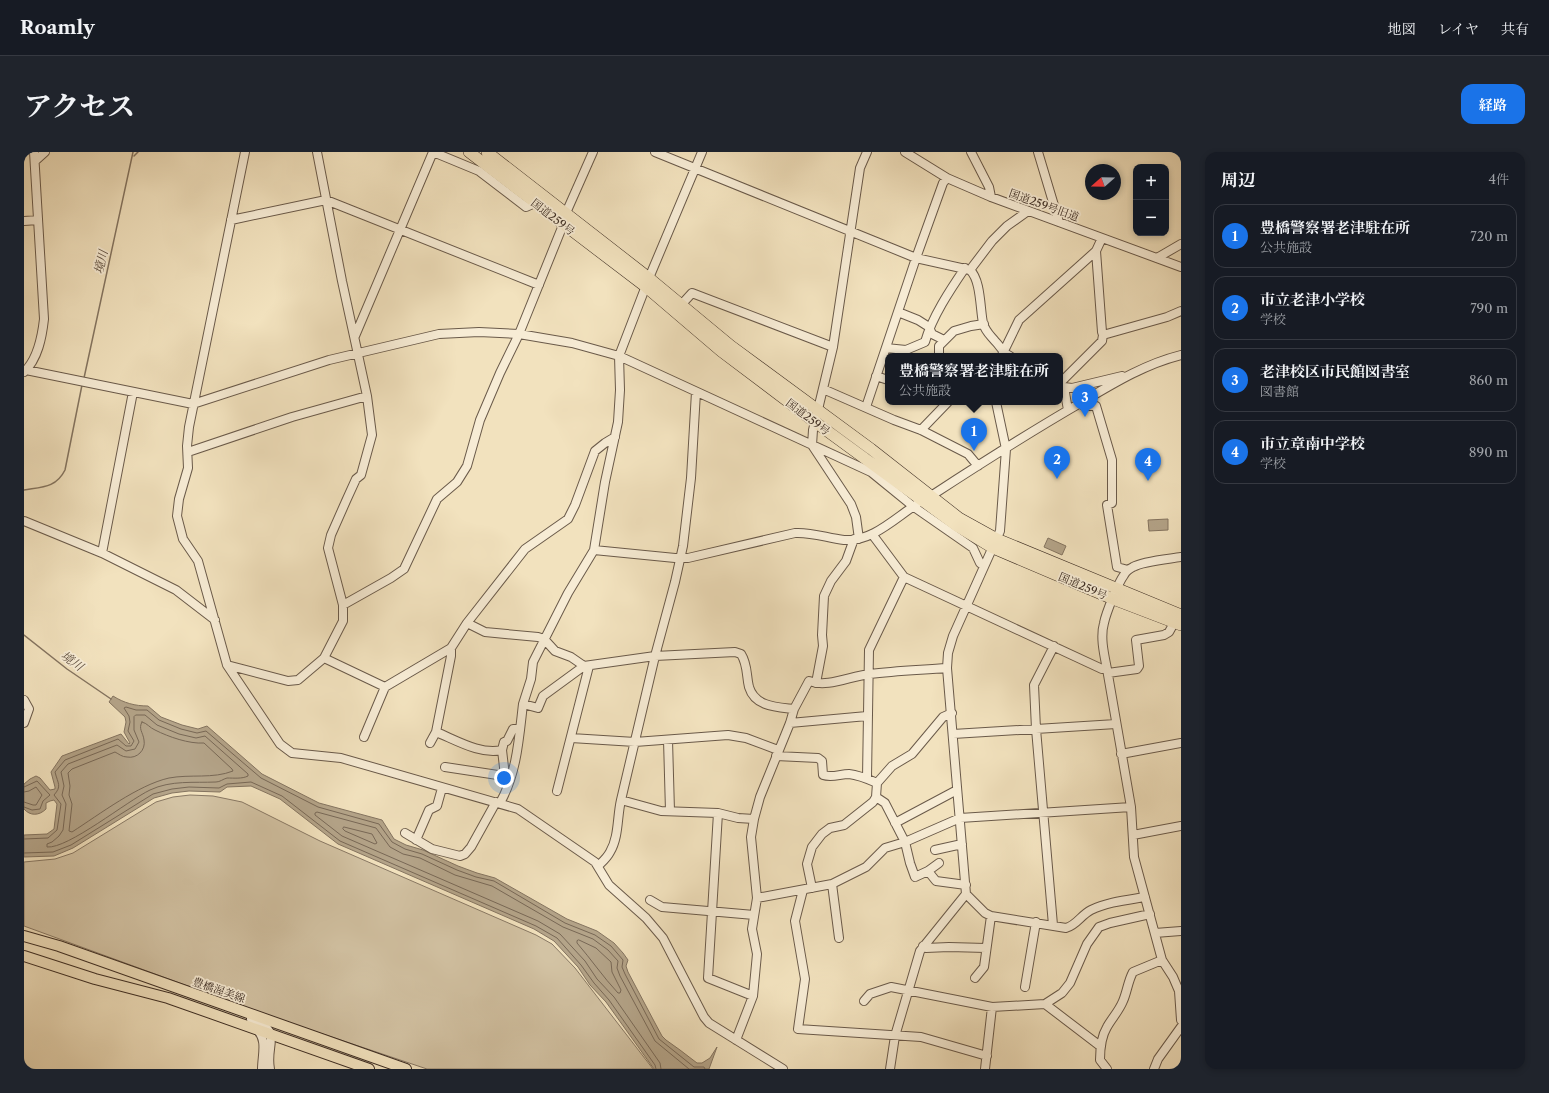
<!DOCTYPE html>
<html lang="ja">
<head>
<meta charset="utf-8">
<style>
	:root { --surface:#171b24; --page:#20242c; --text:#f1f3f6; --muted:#9ea1a6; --line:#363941; --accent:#1a73e8 }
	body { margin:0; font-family:"Libre Caslon Text","Noto Serif JP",serif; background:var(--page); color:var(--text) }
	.controls { position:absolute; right:12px; top:12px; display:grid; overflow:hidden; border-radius:8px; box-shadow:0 2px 6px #0003 }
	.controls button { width:36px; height:36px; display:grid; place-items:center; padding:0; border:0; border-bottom:1px solid var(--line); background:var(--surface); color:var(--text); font:20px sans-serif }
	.compass { position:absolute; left:1061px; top:12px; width:36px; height:36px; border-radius:50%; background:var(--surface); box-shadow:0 2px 6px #0003; rotate:250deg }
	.you { position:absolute; left:480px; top:626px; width:14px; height:14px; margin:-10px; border:3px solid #fff; border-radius:50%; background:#1a73e8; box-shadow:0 0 0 6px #1a73e833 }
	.badge { display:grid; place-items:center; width:26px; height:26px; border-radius:50%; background:var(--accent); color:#fff; font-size:13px; font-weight:700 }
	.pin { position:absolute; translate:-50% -33px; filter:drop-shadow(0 1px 2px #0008) }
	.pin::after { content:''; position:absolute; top:21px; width:14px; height:12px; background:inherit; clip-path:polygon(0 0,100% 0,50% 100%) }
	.popup { position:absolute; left:861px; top:201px; width:178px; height:52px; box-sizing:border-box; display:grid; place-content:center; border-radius:8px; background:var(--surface); filter:drop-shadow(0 1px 3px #0005); font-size:13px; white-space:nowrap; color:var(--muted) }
	.popup b { font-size:15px; color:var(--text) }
	.popup::after { content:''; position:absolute; left:50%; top:100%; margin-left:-8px; border:8px solid transparent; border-top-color:var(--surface) }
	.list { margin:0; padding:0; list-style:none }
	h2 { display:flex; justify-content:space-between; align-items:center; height:52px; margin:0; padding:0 16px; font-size:17px }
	h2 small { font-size:13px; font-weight:400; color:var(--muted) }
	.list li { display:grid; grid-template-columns:26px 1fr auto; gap:12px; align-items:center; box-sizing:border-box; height:64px; margin:0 8px 8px; padding:0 8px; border:1px solid var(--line); border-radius:12px }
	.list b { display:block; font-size:15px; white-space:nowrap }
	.list p { margin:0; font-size:13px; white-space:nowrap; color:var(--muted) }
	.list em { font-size:13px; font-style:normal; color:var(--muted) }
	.map { position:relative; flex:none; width:1157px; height:917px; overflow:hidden; border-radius:12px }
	header { display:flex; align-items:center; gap:24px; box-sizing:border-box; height:56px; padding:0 20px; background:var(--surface); border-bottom:1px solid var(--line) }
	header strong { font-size:19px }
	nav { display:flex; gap:22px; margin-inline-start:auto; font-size:14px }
	.intro { display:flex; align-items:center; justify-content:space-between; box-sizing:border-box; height:96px; padding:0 24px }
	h1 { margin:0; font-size:28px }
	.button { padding:10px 18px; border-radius:12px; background:var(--accent); color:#fff; font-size:14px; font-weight:700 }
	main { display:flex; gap:24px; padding:0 24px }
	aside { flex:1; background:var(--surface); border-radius:12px; box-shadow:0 2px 6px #0003 }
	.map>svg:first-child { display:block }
</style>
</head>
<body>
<header>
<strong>Roamly</strong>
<nav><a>地図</a><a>レイヤ</a><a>共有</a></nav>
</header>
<div class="intro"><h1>アクセス</h1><a class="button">経路</a></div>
<main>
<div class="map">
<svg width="1157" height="917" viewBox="0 0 1157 917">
	<rect width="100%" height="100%" fill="#f2e2be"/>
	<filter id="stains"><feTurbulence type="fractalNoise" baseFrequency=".005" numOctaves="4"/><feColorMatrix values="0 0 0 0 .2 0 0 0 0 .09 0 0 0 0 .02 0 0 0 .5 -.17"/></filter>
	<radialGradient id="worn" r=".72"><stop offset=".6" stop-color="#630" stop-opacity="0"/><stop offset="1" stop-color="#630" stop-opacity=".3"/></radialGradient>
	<path fill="#d3c3a4" stroke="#887864" d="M166,643L189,644L218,650L296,689L512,783L528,792L551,816L629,917H403L254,867L0,774V710L31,707L49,701L132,650L149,645Z"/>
	<path fill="#b4a489" stroke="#847460" d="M1144,367V378L1125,379L1124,368Z
		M1024,386L1042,394L1038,403L1020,395Z
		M89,544C100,551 111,554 124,554L137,565L158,573L174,577L183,574L238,622L295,651L358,668L370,687L382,693L399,698L434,714L453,721L471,726L543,767L573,779L590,791L599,801L604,808L602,814L604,820L631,871L638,884L642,888L656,898L673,911H678L686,906L693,895L685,917H630L582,850L566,833L554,815L530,789L510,777L314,692L256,647L227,634L203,635L196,640L165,639L148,641L130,646L49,696L30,704L0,705V683L23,682L30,677L33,652L30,648L26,649L22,651V657C15,664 6,664 0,657V632L6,627L12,624L16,626L26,638L31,637V635L27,620L38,604L97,582L105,592L106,591L100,580L102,570L101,565L85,550Z"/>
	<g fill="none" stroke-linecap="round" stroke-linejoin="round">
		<path stroke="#786856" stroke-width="1" d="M112,563H121L133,573L155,582L172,586L181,584L224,622V624C218,627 210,626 203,626C199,627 196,630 192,630C170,631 147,628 126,638C103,649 44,697 23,695V692L28,690L35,684L39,678L42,652L38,643L40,634L37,620L44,612L93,593L102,599L111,597L115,590L110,578V565Z
			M118,570C123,571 126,576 131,578C145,585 165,592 180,591L208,617L209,619C189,627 166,622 145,626C114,633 76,662 48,680L45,679L48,652L45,643L46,634L44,621L48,617L91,600C95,602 98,605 103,605C113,607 122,598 120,588C119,580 114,577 118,570Z
			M0,635L13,629L26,643L19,649L16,657L8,658L0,655
			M0,640L5,639L12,635L18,643L12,653H9L0,650
			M320,675L348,682L353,691L351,692L321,679L319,677Z
			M0,687L24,686L33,678L37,652L30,643C38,634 34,632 31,620L41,608L94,587L102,594H107L110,589L104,579L106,570L105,564L100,556L102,555L112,558H123L135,568L157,577L173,581L182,579L237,626L294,655L355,672L368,690L381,697L398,702L433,718L452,725L470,729L541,771L571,783L587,794L599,808L598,815L601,822L635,887L670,915H680L681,917
			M0,701L29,700L47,693L129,642L148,637L165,635L195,636L203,632L227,630L258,644L316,689L512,774L533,786L557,813L570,831L585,848L631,913L632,917
			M555,788L572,796L587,810L588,820L597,838L596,841H594C579,825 567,807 553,791V789Z
			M637,917L636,911L590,845L573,827L561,809L536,782L514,769L318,684L291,663V661L293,660L352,676L366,695L379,702L396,706L431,723L468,734L539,775L569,787L584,798L594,809L593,816L596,824L631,889L665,917"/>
		<path stroke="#847460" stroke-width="1.5" d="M110,4L114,0
			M60,226L109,0
			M0,338C18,335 32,336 41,318L58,233
			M0,483L43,517L87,547"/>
		<defs>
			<path id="minor" d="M221,0L165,275L163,294L164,316L155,347L153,364L159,387L174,409L203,513L264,529L274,528L300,506L319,469V453L304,396L307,383L322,349L332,327L337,323L348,283L343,244L318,129L293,0
				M409,0L455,19L502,55L511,51
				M631,0L892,106L946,118C957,128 956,157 959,171C961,179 966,183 971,189C977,195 979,201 986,204
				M881,0L923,26L967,45L1157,115
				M947,0L965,35L967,45
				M1014,0L1035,70
				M11,9L21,0
				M542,61L569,0
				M207,68L302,48L515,133
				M0,69L14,68
				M1133,106L1157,92
				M946,118L968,89L983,74L1004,59
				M657,153L668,141L809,195
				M874,160L894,168L905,175L908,182L920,188
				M1079,183L1143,165L1157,159
				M331,184L409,0
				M862,196L882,198L901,190C908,165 926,138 941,116
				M978,203L995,168L1072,99L1078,86
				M915,204V194L930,179L947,174L960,172
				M2,218L169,252L305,208L415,182L455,180L495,182L548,191L595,204L847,320L890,355L949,396L956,411L960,414
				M0,220C14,207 18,185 20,167L10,0
				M852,224L864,228
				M1036,231L1078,189L1079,183L1078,180L1072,99
				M1037,232L1040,235L1044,258
				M1040,235L1048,236L1098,224
				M799,237L870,268L897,278L944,302L954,314
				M1057,251L1060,254H1072L1088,308V351L1083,353L1093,415L1104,418
				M842,255L892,106L919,31L923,26
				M897,278L924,250
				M164,300L268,265L343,244
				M910,342C959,310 1008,279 1058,250C1090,231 1121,212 1157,203
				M0,369L78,401L152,438L191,468
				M848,382L880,425L1078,517H1083
				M835,387L832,365L827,352L788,293L789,278L809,195L836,16L843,0
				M570,398L651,406H664L771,381C788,380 803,386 820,388C848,390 871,366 893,352
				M78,401L109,240
				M1157,405C1145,407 1119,409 1109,415C1105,417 1102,419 1100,423C1094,431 1082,461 1080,471C1076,485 1080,502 1083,517L1107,655L1110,705L1138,808L1149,825L1155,839L1157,868
				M319,453L367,426L380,417L413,347L433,330L443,314L456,268L476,221L495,182L539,73
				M443,471L461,480L514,485L520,487L531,499L547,505L560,514
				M300,506L361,535L427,496L443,471L501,397L544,367L551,353L571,299L581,291L591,285
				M203,513L256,592L268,601L317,606L494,657L571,710L585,733L622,766L639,786L680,865L685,871L759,917
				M1084,521L1113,517L1115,514L1112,488L1140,483L1145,480L1150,471
				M792,531L799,494L798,483L800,444L807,429L822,409L830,387
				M0,548L5,557L0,571
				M499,552L507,527L509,510L544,441L570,398L581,330L594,270L596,238L595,204L625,126L678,0
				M766,571L843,564
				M412,580C432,588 456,603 478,598
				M929,582L1092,572
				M340,585L361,535
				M547,586L611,590L704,583L722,586L754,598
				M644,588L646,659
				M406,591L412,580L427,504V496
				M1097,602L1157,591
				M752,604L794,606L798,609L799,623C808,626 816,622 825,622C835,623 844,627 853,631
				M421,615L487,625
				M481,624L478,598L480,590L483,589L489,577H496
				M843,626L845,498L880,425
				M533,639L565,514
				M597,648L637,659L694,661L714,666L730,667
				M476,651C493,621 495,586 499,552L514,556L519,544L560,514L631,504L711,500L717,502C724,513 722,523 725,535C731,555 753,555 770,557
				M694,661L684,826L729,844
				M871,671L933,638
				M381,681L408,697L436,704L441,702L447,695L472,650
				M1109,683L1157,674
				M392,688L405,658L413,654L418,636
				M911,698L938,692
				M915,711L904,719L891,725L886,711L881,690L861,651L852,645L853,631L868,614L888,602L919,565L928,561
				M574,714C578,710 583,706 586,700C595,685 593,665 597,648L631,504L651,430L659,394L667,326L672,240
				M904,719L912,729L942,733
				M808,732L815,786
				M788,736L783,712L788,695L798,682L806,676L820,673L849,650L852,645
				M779,738L771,769L781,827L774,877L897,885L963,904
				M942,742L961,761L967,764L1042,776C1053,773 1057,763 1067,758C1083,750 1103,748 1121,745
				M733,746L808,732L842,715L861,696L881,690L936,666L1107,655
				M626,748L638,755L730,763
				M1029,773L1012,577L1010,533L1030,494
				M1131,781L1157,779
				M899,794L902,796L925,795L962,796
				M951,826L960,815L967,764
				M1001,835L1012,770
				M840,849L846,842L867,835L968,855L1021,852L1038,841L1046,831L1063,792L1075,775L1086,771L1126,762
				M1021,852L1076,894
				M227,867C260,879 241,892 246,917
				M232,877C244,887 238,903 238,917
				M712,888L729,844L733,802L728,777L733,746L727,685L730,667L736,645L766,571L770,557L785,529C804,536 826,524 846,522C871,519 898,518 923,516
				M866,917L871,884L896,799L942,742L923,516L924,501L929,484L976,379L982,297L972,250
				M961,917L968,855
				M1083,917L1076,908C1076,897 1077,885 1083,875C1088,866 1095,859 1099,849C1103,840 1104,829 1109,820L1138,808
				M1130,917L1134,907L1157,875"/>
			<path id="major" d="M0,784L35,794L382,917
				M0,804L71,827L144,846L345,917"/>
			<path id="highway" d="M445,0L622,135L697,199L791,270L933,374L969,396L1089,447L1157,473
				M463,0L625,126L707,194L847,297L935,366L973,387L1157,463"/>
		</defs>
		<use href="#minor" stroke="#6a5a4a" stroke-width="10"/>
		<use href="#major" stroke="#3d2d23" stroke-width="12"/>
		<use href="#highway" stroke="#3d2d23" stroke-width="12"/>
		<use href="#minor" stroke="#f7ecd5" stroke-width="8"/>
		<use href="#major" stroke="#f2e2be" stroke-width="10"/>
		<use href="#highway" stroke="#f2e2be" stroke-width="11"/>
	</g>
	<g text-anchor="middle" stroke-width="3.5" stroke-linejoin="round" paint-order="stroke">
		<g font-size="11" fill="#3d2d23" stroke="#f7ecd5">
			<text transform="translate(1020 53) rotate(20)" y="4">国道259号旧道</text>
			<text transform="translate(529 65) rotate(38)" y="4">国道259号</text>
			<text transform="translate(784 265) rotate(37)" y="4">国道259号</text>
			<text transform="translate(1059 434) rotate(23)" y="4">国道259号</text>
			<text transform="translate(195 838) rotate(19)" y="4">豊橋渥美線</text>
		</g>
		<g font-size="12" font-style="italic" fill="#5b4b3c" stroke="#f7ecd5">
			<text transform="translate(77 110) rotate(-77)" y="4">境川</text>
			<text transform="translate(48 509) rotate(36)" y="4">境川</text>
		</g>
	</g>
	<rect width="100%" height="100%" filter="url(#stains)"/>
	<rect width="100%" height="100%" fill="url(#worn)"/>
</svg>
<div class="controls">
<button>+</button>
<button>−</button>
</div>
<svg class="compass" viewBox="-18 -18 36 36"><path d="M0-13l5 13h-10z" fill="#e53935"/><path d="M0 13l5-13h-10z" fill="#9ea1a6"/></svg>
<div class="you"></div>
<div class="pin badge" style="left:950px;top:299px">1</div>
<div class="popup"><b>豊橋警察署老津駐在所</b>公共施設</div>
<div class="pin badge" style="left:1033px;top:327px">2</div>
<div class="pin badge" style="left:1061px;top:265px">3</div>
<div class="pin badge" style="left:1124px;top:329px">4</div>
</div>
<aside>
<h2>周辺<small>4件</small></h2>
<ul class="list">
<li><span class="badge">1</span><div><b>豊橋警察署老津駐在所</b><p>公共施設</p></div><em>720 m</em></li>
<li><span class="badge">2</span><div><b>市立老津小学校</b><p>学校</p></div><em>790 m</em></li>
<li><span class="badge">3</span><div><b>老津校区市民館図書室</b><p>図書館</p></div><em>860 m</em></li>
<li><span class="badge">4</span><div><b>市立章南中学校</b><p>学校</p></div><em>890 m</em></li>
</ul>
</aside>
</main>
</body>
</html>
